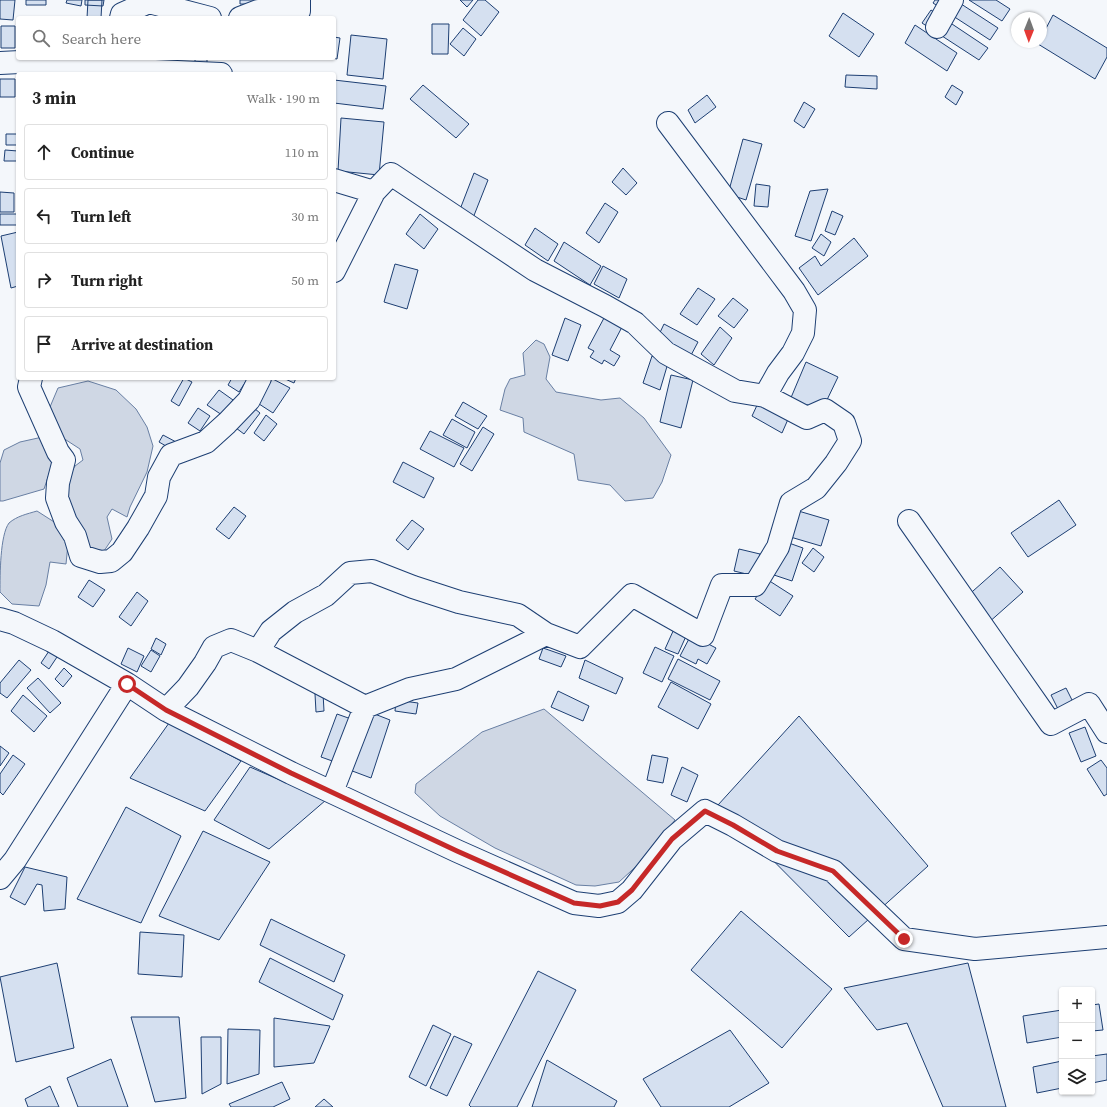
<!DOCTYPE html>
<html lang="en">
<head>
<meta charset="utf-8">
<style>
	:root { --surface:#fff; --page:#f2f2f2; --text:#222; --muted:#767676; --line:#e0e0e0 }
	body { margin:0; font-family:"Source Serif 4",serif; background:var(--page); color:var(--text) }
	.controls { position:absolute; right:12px; bottom:12px; display:grid; overflow:hidden; border-radius:4px; box-shadow:0 1px 3px #0004 }
	.controls button { width:36px; height:36px; display:grid; place-items:center; padding:0; border:0; border-bottom:1px solid var(--line); background:var(--surface); color:var(--text); font:20px sans-serif }
	.compass { position:absolute; left:1011px; top:12px; width:36px; height:36px; border-radius:50%; background:var(--surface); box-shadow:0 1px 3px #0004; rotate:181deg }
	.stop { position:absolute; width:12px; height:12px; margin:-9px; border:3px solid #c62828; border-radius:50%; background:#fff }
	.stop.end { background:#c62828; border-color:#fff; box-shadow:0 1px 4px #0008 }
	.list { margin:0; padding:0; list-style:none }
	h2 { display:flex; justify-content:space-between; align-items:center; height:52px; margin:0; padding:0 16px; font-size:17px }
	h2 small { font-size:13px; font-weight:400; color:var(--muted) }
	.list li { display:grid; grid-template-columns:26px 1fr auto; gap:12px; align-items:center; box-sizing:border-box; height:56px; margin:0 8px 8px; padding:0 8px; border:1px solid var(--line); border-radius:4px }
	.list b { display:block; font-size:15px; white-space:nowrap }
	.list em { font-size:13px; font-style:normal; color:var(--muted) }
	.icon { flex:none; width:22px; height:22px; fill:none; stroke:currentColor; stroke-width:2; stroke-linecap:round; stroke-linejoin:round }
	.map { position:relative; flex:none; width:1107px; height:1107px; overflow:hidden }
	.search { position:absolute; background:var(--surface); box-shadow:0 1px 3px #0004; left:16px; top:16px; width:320px; height:44px; display:flex; align-items:center; gap:10px; box-sizing:border-box; padding:0 14px; border-radius:4px; color:var(--muted); font-size:15px }
	.panel { position:absolute; background:var(--surface); box-shadow:0 1px 3px #0004; left:16px; top:72px; width:320px; height:308px; border-radius:4px }
	.map>svg:first-child { display:block }
</style>
</head>
<body>
<div class="map">
<svg width="1107" height="1107" viewBox="0 0 1107 1107">
	<rect width="100%" height="100%" fill="#f4f7fb"/>
	<path fill="#cfd7e4" stroke="#687fa3" d="M536,340L544,344L550,357L546,379L556,392L601,400L620,398L644,418L671,455L662,482L653,498L625,501L610,485L578,480L574,454L524,432L523,418L500,410L505,389L510,379L525,375L523,353Z
		M88,381L116,390L136,409L147,427L153,446L147,472L130,507L127,517L112,509L107,517L112,539L104,551L91,549L81,529L65,513L68,478L75,466L83,460L80,449L63,438L47,414L58,388Z
		M47,436L52,465L44,489L3,501H0V463L4,450L20,442Z
		M37,511L62,527L69,534L66,564L50,562L46,585L39,606L12,604L0,592C0,575 0,535 9,523C17,516 27,514 37,511Z
		M544,709L675,820L643,860L619,882L595,886L576,885L495,848L440,816L415,793L416,784L482,732Z"/>
	<path fill="#d5e0f0" stroke="#1d3f73" d="M0,0H15L13,20L0,19Z
		M26,0H46V5H26Z
		M67,0H82L81,6L66,3Z
		M85,0H104L103,6L85,5Z
		M88,0H102L101,18H87Z
		M240,0H289V5L240,4Z
		M460,0H473L467,7Z
		M478,0H485L499,12L481,36L463,20Z
		M935,0H955L998,28L990,40L933,3Z
		M969,0H996L1010,9L1002,21Z
		M931,10L988,48L979,60L922,23Z
		M843,13L874,34L859,57L829,36Z
		M1053,15L1107,48V57L1095,79L1038,44L1041,42V38Z
		M432,24H449L448,54H432Z
		M915,25L957,53L947,71L905,43Z
		M1,26H15V48H1Z
		M463,28L476,39L464,56L450,44Z
		M351,35L387,39L383,79L347,75Z
		M334,37L340,38L337,59L332,58H334Z
		M195,58H207V63H195Z
		M846,75L877,76V89L845,87Z
		M0,79H15V97H0Z
		M334,80L386,86L383,109L334,103Z
		M423,85L469,124L456,138L410,99Z
		M952,85L963,92L956,105L945,97Z
		M707,95L716,107L695,123L688,110Z
		M804,102L815,109L804,128L794,121Z
		M341,118L384,122L379,175L338,171Z
		M6,134H18V145H6Z
		M743,139L762,144L746,200L728,194Z
		M5,150L18,151V161H4Z
		M623,168L637,183L626,195L612,182Z
		M474,173L488,180L473,218L459,212Z
		M756,184L770,186L768,207L754,206Z
		M828,189L811,241L795,236L810,191Z
		M0,192L14,193V212H0Z
		M605,203L618,212L599,243L586,233Z
		M832,211L843,216L835,235L825,231Z
		M0,214H18V225H0Z
		M420,214L438,229L424,249L406,234Z
		M535,228L558,244L548,261L525,245Z
		M18,232V286L11,288L1,236Z
		M821,234L831,242L824,256L812,248Z
		M854,238L868,256L818,295L799,268L815,256L821,266Z
		M564,242L601,266L590,285L554,261Z
		M395,264L418,270L407,309L384,302Z
		M603,266L627,279L619,298L594,284Z
		M698,288L715,299L697,325L680,314Z
		M733,298L748,310L734,328L718,316Z
		M565,318L581,325L568,361L552,355Z
		M604,318L622,327L610,350L620,356L614,366L604,360L602,364L590,357L594,351L588,348Z
		M664,324L698,342L689,359L656,341Z
		M720,327L732,338L714,365L701,354Z
		M652,356L668,363L660,390L643,383Z
		M806,362L838,377L825,404L816,415L790,400Z
		M671,375L693,380L681,428L660,422Z
		M184,378L192,382L179,406L171,401Z
		M232,378H248L239,392L228,385Z
		M271,378L290,388L273,413L256,402Z
		M283,378H296L294,383Z
		M219,390L233,400L222,415L207,405Z
		M759,401L789,417L782,433L752,416Z
		M463,402L487,416L478,429L455,416Z
		M249,404L260,413L244,434L232,425Z
		M198,408L210,416L200,431L188,423Z
		M266,415L277,424L264,441L254,433Z
		M452,419L475,432L467,448L443,435Z
		M483,427L494,434L472,471L460,464Z
		M430,431L464,448L454,467L420,449Z
		M163,435L178,443L173,450L159,442Z
		M403,462L434,478L424,498L393,482Z
		M1059,500L1076,525L1028,557L1011,533Z
		M234,507L246,516L229,539L216,529Z
		M795,510L829,520L821,546L787,536Z
		M412,520L424,529L408,550L396,540Z
		M786,542L803,548L792,581L774,575Z
		M813,548L824,557L814,572L802,563Z
		M739,549L760,554L755,576L734,571Z
		M1000,567L1023,592L987,624L964,599Z
		M89,580L105,590L93,607L78,597Z
		M768,580L793,596L780,616L755,599Z
		M137,592L148,601L131,626L119,617Z
		M674,629L687,634L678,654L665,649Z
		M691,635L716,648L707,664L698,659L696,664L680,656Z
		M156,638L166,644L161,655L151,649Z
		M655,647L674,656L662,682L643,673Z
		M51,648L59,654L49,669L41,663Z
		M128,648L144,656L137,672L121,664Z
		M543,648L566,656L561,667L539,659Z
		M151,650L160,656L151,672L141,666Z
		M678,659L720,681L710,700L668,679Z
		M19,660L31,670L7,698L0,693V683Z
		M585,660L623,678L616,694L579,678Z
		M64,668L72,676L63,687L55,679Z
		M38,678L61,703L50,713L27,688Z
		M671,682L711,704L698,729L658,707Z
		M1066,688L1082,720L1067,727L1051,695Z
		M558,691L589,706L583,721L551,707Z
		M323,693L324,711L316,712L315,694Z
		M23,695L47,716L34,732L11,711Z
		M396,700L418,703L416,714L395,711Z
		M367,711L390,720L371,778L347,769Z
		M337,714L354,720L338,763L321,757Z
		M799,716L928,866L849,937L718,805Z
		M169,723L241,761L205,811L130,778Z
		M1085,727L1096,756L1081,762L1069,733Z
		M0,746L9,753L0,766Z
		M13,755L25,764L3,795L0,792V774Z
		M652,755L668,758L663,783L647,780Z
		M1101,760L1107,768V794L1104,796L1087,769Z
		M250,767L326,800L269,849L214,820Z
		M682,767L698,775L687,802L671,795Z
		M126,807L181,836L141,923L77,899Z
		M203,831L270,862L219,940L159,916Z
		M25,867L67,877L65,909L44,911L42,885L37,884L25,905L10,897Z
		M741,911L832,989L782,1048L691,970Z
		M271,919L345,955L334,982L260,945Z
		M140,932L184,935L182,977L138,974Z
		M270,958L343,995L333,1020L259,982Z
		M57,963L74,1048L16,1062L0,977Z
		M968,963L1006,1107H943L907,1023L877,1030L844,988Z
		M538,971L576,990L517,1107H471L469,1105Z
		M1099,1004L1103,1030L1092,1031V1005Z
		M1062,1010V1037L1027,1043L1023,1016Z
		M131,1017H179L186,1098L155,1102Z
		M274,1018L330,1026L314,1063L274,1067Z
		M433,1025L451,1034L426,1086L409,1077Z
		M228,1029L260,1030L259,1074L227,1084Z
		M730,1030L769,1083L729,1107H661L643,1079Z
		M454,1036L472,1044L447,1096L430,1088Z
		M201,1037H221V1084L202,1094Z
		M1107,1054V1080L1092,1083V1056Z
		M111,1059L128,1107H78L67,1078Z
		M547,1060L617,1101L614,1107H532Z
		M1062,1061V1088L1037,1093L1033,1067Z
		M282,1082L290,1099L273,1107H231L229,1104Z
		M50,1086L59,1107H28L25,1099Z
		M324,1099L333,1107H315Z"/>
	<g fill="none" stroke-linecap="round" stroke-linejoin="round">
		<defs>
			<path id="street" d="M121,18L122,14L149,2L210,18
				M240,18L258,11H299V0
				M937,27L952,0
				M0,63L20,62L111,69L221,74
				M668,123L794,291L805,310L803,333L793,353L778,373L765,396
				M334,180L374,192
				M31,378L29,387L58,452L64,460L58,483L57,498L66,522L75,536L81,556L100,562L111,561L122,552L138,528L156,496L159,477L171,455L206,442L227,423L249,400L260,378
				M909,521L1051,724L1089,704L1107,732
				M0,619L14,623L52,641L127,684
				M258,651L365,707L410,689L456,679L546,634
				M166,710L291,773L457,851L574,903L599,906L618,902L632,890L672,839L705,811L733,825L777,851L833,871L904,939L975,949L1107,937
				M332,792L365,707
				M0,878L15,860L127,684L166,710L188,687L205,663L214,647L231,640L258,651L271,631L295,612L326,595L350,573L372,571L413,587L459,602L518,615L546,634L580,647L632,595L703,635L722,585H755L778,547L791,503L816,488L836,463L850,441L844,423L825,410L807,418L765,396L735,391L666,353L635,323L605,306L535,270L391,174L374,192L334,271"/>
		</defs>
		<use href="#street" stroke="#1d3f73" stroke-width="24"/>
		<use href="#street" stroke="#f4f7fb" stroke-width="22"/>
	</g>
	<g fill="none" stroke-linecap="round" stroke-linejoin="round">
		<path stroke="#c62828" stroke-width="5" d="M127,684L166,710L291,773L457,851L574,903L600,906L618,902L632,890L672,839L705,811L733,825L777,851L833,871L904,939"/>
	</g>
</svg>
<div class="controls">
<button>+</button>
<button>−</button>
<button><svg class="icon" aria-label="layers" viewBox="0 0 24 24"><path d="M12 4l9 5-9 5-9-5zM3 14l9 5 9-5"/></svg></button>
</div>
<svg class="compass" viewBox="-18 -18 36 36"><path d="M0-13l5 13h-10z" fill="#e53935"/><path d="M0 13l5-13h-10z" fill="#767676"/></svg>
<div class="stop" style="left:127px;top:684px"></div>
<div class="stop end" style="left:904px;top:939px"></div>
<div class="search"><svg class="icon" aria-label="search" viewBox="0 0 24 24"><circle cx="10" cy="10" r="6"/><path d="M15 15l6 6"/></svg>Search here</div>
<section class="panel">
<h2>3 min<small>Walk · 190 m</small></h2>
<ul class="list">
<li><svg class="icon" aria-label="ahead" viewBox="0 0 24 24"><path d="M12 20V5M6 11l6-6 6 6"/></svg><div><b>Continue</b></div><em>110 m</em></li>
<li><svg class="icon" aria-label="left" viewBox="0 0 24 24"><path d="M17 20v-9H6M10 6l-5 5 5 5"/></svg><div><b>Turn left</b></div><em>30 m</em></li>
<li><svg class="icon" aria-label="right" viewBox="0 0 24 24"><path d="M7 20v-9h11M14 6l5 5-5 5"/></svg><div><b>Turn right</b></div><em>50 m</em></li>
<li><svg class="icon" aria-label="arrive" viewBox="0 0 24 24"><path d="M6 21V4h12l-3 4 3 4H6"/></svg><div><b>Arrive at destination</b></div></li>
</ul>
</section>
</div>
</body>
</html>
